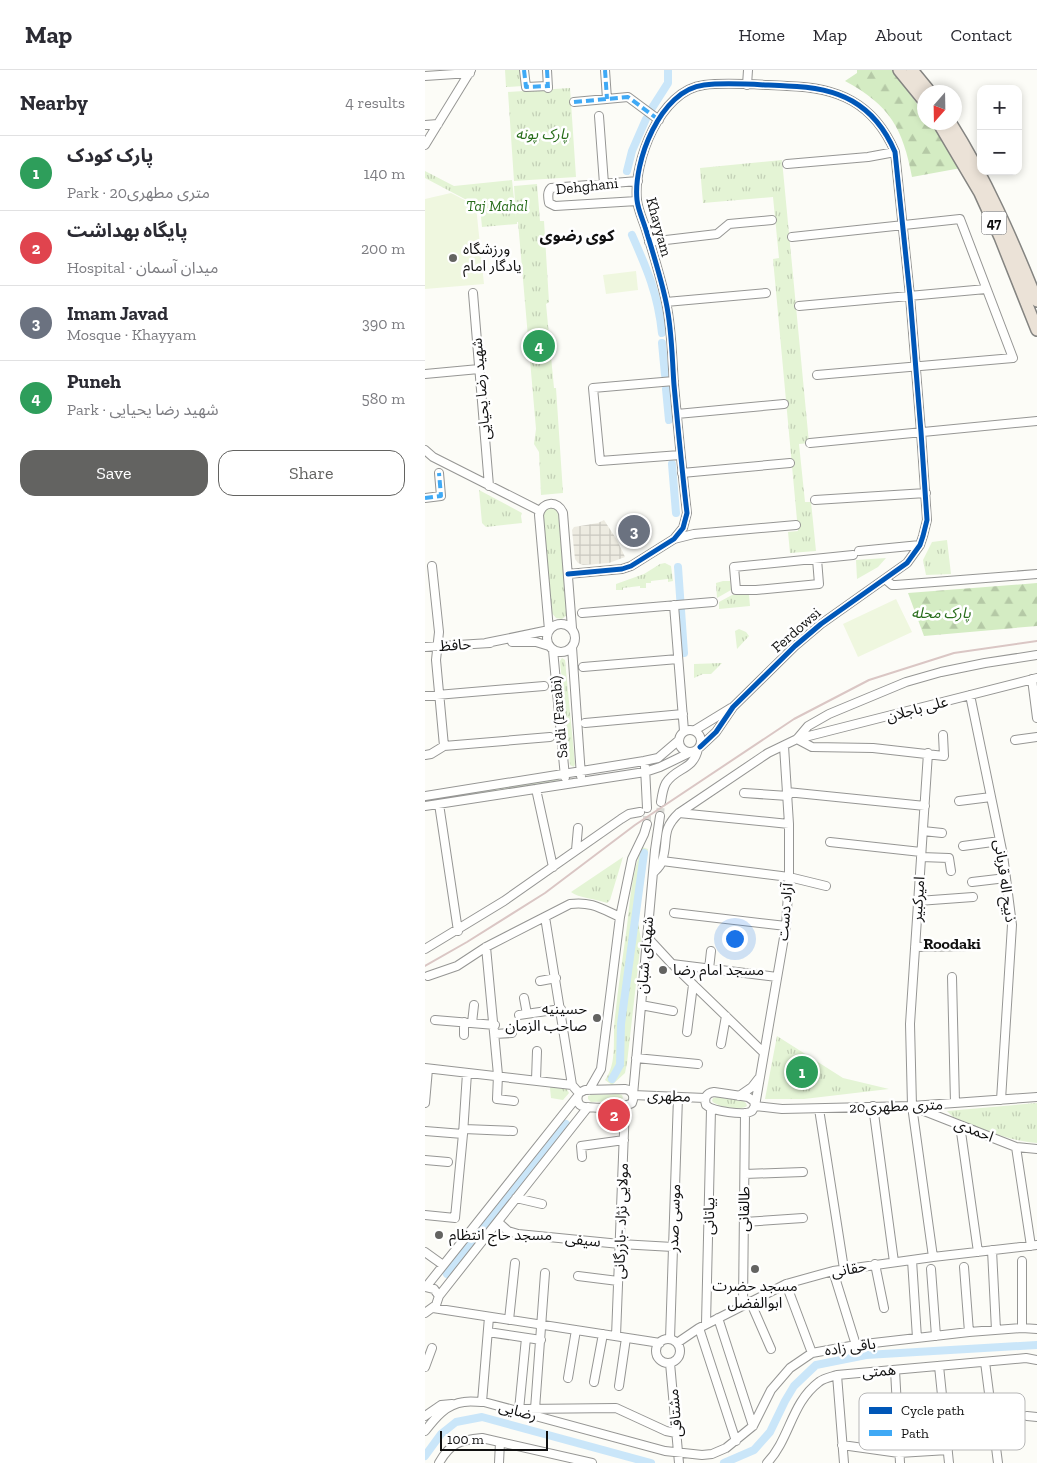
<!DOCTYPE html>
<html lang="en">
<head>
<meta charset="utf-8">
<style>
	:root { --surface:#fff; --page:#f7f7f7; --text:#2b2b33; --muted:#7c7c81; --line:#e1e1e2; --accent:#636361 }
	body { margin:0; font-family:"Zilla Slab","Noto Sans Arabic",serif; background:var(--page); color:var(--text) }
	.controls { position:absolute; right:15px; top:15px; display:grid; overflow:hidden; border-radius:10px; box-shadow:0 2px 8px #0003 }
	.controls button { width:45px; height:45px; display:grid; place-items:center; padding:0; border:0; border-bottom:1px solid var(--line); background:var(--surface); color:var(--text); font:25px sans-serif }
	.compass { position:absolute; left:492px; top:15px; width:45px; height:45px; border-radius:50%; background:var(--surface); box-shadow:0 2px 8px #0003; rotate:200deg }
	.scale { position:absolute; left:15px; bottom:12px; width:108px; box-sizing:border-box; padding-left:5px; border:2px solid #101010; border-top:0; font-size:14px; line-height:18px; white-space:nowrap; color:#101010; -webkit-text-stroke:4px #fff; paint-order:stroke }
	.you { position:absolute; left:309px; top:868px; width:18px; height:18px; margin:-12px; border:4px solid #fff; border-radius:50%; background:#1a73e8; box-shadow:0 0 0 8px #1a73e833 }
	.badge { display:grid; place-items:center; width:32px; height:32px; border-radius:50%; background:var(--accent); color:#fff; font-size:16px; font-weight:700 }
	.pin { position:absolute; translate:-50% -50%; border:2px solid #fff; box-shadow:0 1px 5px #0006 }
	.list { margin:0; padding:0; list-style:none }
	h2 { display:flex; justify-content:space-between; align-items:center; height:65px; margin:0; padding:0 20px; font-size:21px }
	h2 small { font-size:16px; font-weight:400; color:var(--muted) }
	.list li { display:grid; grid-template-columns:32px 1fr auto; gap:15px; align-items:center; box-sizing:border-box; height:75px; padding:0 20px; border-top:1px solid var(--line) }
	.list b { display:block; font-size:19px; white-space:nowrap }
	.list p { margin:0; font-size:16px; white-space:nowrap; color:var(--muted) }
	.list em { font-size:16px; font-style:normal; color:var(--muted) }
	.actions { display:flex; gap:10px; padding:15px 20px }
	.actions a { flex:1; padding:11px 0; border:1px solid var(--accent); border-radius:15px; text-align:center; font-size:18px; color:var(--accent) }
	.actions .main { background:var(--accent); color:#fff }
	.map { position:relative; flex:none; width:612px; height:1393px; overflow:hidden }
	header { display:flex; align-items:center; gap:30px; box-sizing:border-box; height:70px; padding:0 25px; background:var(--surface); border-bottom:1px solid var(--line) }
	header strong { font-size:24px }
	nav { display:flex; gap:28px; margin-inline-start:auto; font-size:18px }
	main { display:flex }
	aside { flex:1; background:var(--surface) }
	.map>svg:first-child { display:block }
</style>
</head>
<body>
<header>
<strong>Map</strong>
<nav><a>Home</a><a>Map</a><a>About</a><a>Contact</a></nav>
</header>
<main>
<aside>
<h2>Nearby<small>4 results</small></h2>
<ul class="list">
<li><span class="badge" style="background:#2e9e5b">1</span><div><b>پارک کودک</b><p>Park · 20متری مطهری</p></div><em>140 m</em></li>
<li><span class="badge" style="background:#e0444e">2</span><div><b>پایگاه بهداشت</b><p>Hospital · میدان آسمان</p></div><em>200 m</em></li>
<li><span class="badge" style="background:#6b7280">3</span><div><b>Imam Javad</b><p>Mosque · Khayyam</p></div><em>390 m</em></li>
<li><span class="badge" style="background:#2e9e5b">4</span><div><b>Puneh</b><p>Park · شهید رضا یحیایی</p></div><em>580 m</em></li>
</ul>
<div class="actions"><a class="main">Save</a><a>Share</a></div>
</aside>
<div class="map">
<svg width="612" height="1393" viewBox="0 0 612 1393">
	<defs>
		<pattern id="grass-tufts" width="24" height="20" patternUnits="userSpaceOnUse" patternTransform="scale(1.25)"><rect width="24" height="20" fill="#e4f4d5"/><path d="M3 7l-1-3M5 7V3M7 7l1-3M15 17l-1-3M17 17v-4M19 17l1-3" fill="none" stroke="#c3d0b6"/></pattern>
		<pattern id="forest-firs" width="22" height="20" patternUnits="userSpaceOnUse" patternTransform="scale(1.25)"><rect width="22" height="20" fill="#d4ecc3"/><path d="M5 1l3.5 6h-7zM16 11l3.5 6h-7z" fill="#b5c9a6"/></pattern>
		<pattern id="plaza-grid" width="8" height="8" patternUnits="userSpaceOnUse" patternTransform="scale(1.25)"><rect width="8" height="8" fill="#edebe1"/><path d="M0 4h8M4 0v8" fill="none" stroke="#cac8c0"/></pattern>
	</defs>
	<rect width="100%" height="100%" fill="#fcfcf7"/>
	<path fill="url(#grass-tufts)" d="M80,0H97L98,16L81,17Z
		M145,18L151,107L89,111L83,22Z
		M357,90L384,373L374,374L380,432H386L391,481L365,483L363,462L373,461L348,189L354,188L348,127L278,133L275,98Z
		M0,101L29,116L87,110L91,148L89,116L112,114L115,151H119L124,232L121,234L129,318H131L138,423L116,425L114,382L109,374L111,359L93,152H92V154L57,157L55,137L0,108Z
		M54,420L97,443L96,446L97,453L61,457L57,453Z
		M124,437L129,438L134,444L142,540L141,546L137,549L131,548L126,542L118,445L120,440Z
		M522,470L526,504L501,505L498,490L507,472Z
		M461,488L453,497L432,509L431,490Z
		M240,493L246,496L248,511L243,512V509L226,511V513H221V518H215V516L198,518V520H191V514L219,504L235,494Z
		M298,511H305L306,520L292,528L291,513Z
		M307,525H324L325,536L294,539V532Z
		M314,559L321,562L324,566L312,579L310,561Z
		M137,588L140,590L150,694L149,697L145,695L135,591Z
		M297,593L286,604H278L269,608V594Z
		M133,709L135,710L0,732V730Z
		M217,777L223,779L213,852L216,870L202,993L200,1003L187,1015L180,1010C193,992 187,968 190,947C193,917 198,886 202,856C205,830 207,802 217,777Z
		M198,787L185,830L182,833C172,829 153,828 146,822Z
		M352,966L418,1008L464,1019L379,1029H340Z
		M127,1014L140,1016L144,1023L138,1030L126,1028L125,1018Z
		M194,1024L197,1025L198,1028L194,1031L166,1032L163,1029V1026L166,1025Z
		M292,1027L318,1031L321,1033L322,1036C316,1041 291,1037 287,1031L288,1028Z
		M612,1033V1073C582,1071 556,1058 528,1047L522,1041Z"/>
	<path fill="url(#forest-firs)" d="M432,0H467L499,43L500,52L506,53L536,98L487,107C478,59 465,35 420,11L432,3Z
		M612,513V556L499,566L483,523Z"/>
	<path fill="#eff7df" d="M26,123L51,136L59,214L0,219V129Z
		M211,201L213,220L181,224L178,205Z
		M471,529L487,562L433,587L418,554Z"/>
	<path fill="url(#plaza-grid)" d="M179,450L192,470L200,487L184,493L158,495L153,493L150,489L147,460L149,457L173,453Z"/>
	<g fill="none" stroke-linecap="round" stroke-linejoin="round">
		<path stroke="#cae6f9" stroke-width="8" d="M227,38L243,13V0
			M202,101L207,81L221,49
			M207,165C222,199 233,224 237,263
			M237,273L240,305
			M241,319L244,350
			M247,394L251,443
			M253,497L259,583
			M187,1009L195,995L196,954L219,783
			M22,1204L141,1054
			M0,1386L16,1364L31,1352L57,1347L226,1393
			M299,1393L329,1380L345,1362L360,1331L369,1316L391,1295L441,1285L612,1275"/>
		<path stroke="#d9d9d4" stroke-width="8" stroke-dasharray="8 4" stroke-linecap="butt" d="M235,746L236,732
			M222,754V738"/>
		<defs>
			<path id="minor" d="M99,0L101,17L123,16
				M122,0L123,18
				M180,0L182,29
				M0,6L45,3
				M322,15L323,0
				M149,32L203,27L234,50
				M174,46L179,114
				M0,55L13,54
				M0,75L46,0
				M362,94L443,87L470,82
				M212,131L130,136L124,133C123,127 122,122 126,118L213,111
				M367,167L535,149L588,288L392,305
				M224,172L292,164L304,154L347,150
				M48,223L64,416
				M241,232L341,223
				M374,236L561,219
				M0,304L54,299
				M249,311L168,318L175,391L255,385
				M252,344L359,334
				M385,373L612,351
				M0,380L8,387L115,441
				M257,403L365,393
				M0,428L16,426L14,403
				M390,430L501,423
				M249,469L269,464L371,455
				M434,481L495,475
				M392,489L394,514L331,520H311L309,497L428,485
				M7,496L14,562L11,590L19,676
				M143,504L197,499L206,496L249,469L258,458L262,443C257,401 253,358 249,315C247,288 247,259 241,232C236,208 228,183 221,160C218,150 213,140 212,130C208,92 235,20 279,15C303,12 336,15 362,16C413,17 449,33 470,82L485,226L496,362L502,450L498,466L495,475L482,493L396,554L370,576L308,637L291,662L275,677
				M460,509L467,515H471L612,504
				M249,535L259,661
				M157,543L288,532
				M122 568a14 14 0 1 1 28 0a14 14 0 1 1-28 0Z
				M87,572H111L124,576
				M61,573L124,560L114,445C117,431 133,430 138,443L147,558
				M0,577L65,573
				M147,577L156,706
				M128,580L140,707
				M158,597L253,589
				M607,609L612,648
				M545,625L578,785L587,855L576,1030
				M0,626L119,616
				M160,653L258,644
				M254 671a11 11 0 1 1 22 0a11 11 0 1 1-22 0Z
				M270,660L306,638
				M372,669L612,608
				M372,669L387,677L448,678L519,686L518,665
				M590,670L612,667
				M359,676L364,754V807L361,856L330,1036L357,1039L487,1036L612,1027
				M503,683L485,954L487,1036L508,1187
				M0,685L6,684L19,676L125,667
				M220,697L222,738
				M111,719L128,797
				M362,722L500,736
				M319,723L363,726
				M0,726L219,691L233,688L254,670
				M534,731L566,727
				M236,732C237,725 238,718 241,713C251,697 268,701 273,679
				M14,734L33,861
				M0,736L220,702L235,697L266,682
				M254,743L364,754
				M235,746L230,780L208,1025L280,1028
				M498,761L517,763
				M405,772L496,782
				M538,776L575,771
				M151,780L153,758
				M496,787L524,788L526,801
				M237,791L364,807L401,816
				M228,803C231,800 236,796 237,791C244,770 235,761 254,743L343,683L372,669L383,656L404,644L481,612L516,602L560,593L612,585
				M547,812L581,808
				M493,831L548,827
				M249,843L361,856
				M120,847L147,1015
				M222,867L247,894L339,983
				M61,877L73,1005L72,1029L89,1031
				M490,877L548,876
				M0,879L79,831L196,749L204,744L215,742
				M247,894L352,907
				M284,899L286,881
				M3,906L32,896L61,877L145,834C166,831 177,839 195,847
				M527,907L530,1033
				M115,911L131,908
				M99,928L102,944
				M216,935L248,941
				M94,945L136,939
				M10,950L70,955
				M47,953L49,935
				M262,962L268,915
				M70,964L87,963
				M39,965V952
				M296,974L301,946
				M211,988L273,994
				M0,998L147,1015L154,1023
				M111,1010L112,981
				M200,1019C207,1020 210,1026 207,1033C201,1037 160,1040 155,1035C151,1031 152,1027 154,1023L160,1020Z
				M164,1020L176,999L195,847L207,789L219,764L222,754
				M289,1022L323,1027L329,1031L330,1036L327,1041C320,1046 287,1041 281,1035C279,1028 281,1023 289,1022Z
				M314,1026L327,1017L334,1008
				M0,1033L3,999
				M448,1036L469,1192
				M489,1037L591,1077L612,1079
				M394,1039L419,1199
				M535,1055L553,1182
				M39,1059L88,1061
				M0,1061L38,1064
				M591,1077L606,1176
				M157,1087L156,1076L199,1070
				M0,1090L23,1092
				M320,1104L378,1102
				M91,1128L117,1134
				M0,1145L30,1148L38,1064L42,1003
				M73,1152L83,1161L93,1164L195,1174L248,1177
				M319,1152L378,1148
				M567,1180L571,1260
				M0,1182L18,1195
				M487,1190L492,1268
				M450,1194L459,1238
				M539,1197L544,1262
				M506,1199L511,1266
				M408,1201L431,1275
				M153,1206L193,1211
				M361,1214L387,1283
				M0,1217L9,1219L14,1226L11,1235L0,1243
				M1,1217L152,1027
				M14,1226L163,1037
				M325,1231L346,1279
				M318,1235L320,1043
				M8,1238L235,1273
				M293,1248L328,1356
				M84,1250L90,1193
				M281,1254L286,1039
				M274,1258L311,1371
				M597,1258V1191
				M63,1262L116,1270
				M191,1266L200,1036
				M245,1269L253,1027
				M231 1281a12 12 0 1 1 24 0a12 12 0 1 1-24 0Z
				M252,1273L274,1258L361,1214L408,1201L508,1187L612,1175
				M560,1292L573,1393
				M245,1293L254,1393
				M514,1296L524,1393
				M0,1297L7,1278
				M470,1300L475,1393
				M412,1305L419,1393
				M143,1308L151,1260
				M169,1312L178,1264
				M194,1316L201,1268
				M57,1332L64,1247
				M99,1339L191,1338L241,1361L251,1363
				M110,1339L120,1203
				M94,1340L101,1268
				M0,1346L16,1335L27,1334
				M602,1346L612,1347
				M0,1361C10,1348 21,1334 39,1332C45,1331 52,1332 59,1332L240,1381L277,1385L287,1384L301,1378L328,1356L346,1320L365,1298L387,1283L431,1275L544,1262L597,1258L612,1259
				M417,1375L474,1383L523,1380
				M14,1393C25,1373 35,1370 57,1368L167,1393
				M74,1393L75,1372
				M342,1393C365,1369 366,1333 394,1312C399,1308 406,1307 412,1305L601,1288L612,1290"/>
			<path id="highway" d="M474,0L500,32
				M487,0L505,22
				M513,52L555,123L575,167L612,260
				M525,52C561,109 587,169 612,231"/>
		</defs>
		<use href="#minor" stroke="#969694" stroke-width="10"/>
		<use href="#highway" stroke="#848481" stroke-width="14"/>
		<use href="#minor" stroke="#fffffe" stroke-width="8"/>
		<use href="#highway" stroke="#ebe2d7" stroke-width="11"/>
		<path stroke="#dac6c4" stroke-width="2" d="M0,896L42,872L120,823L210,755L369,649L444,610L529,583L612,571"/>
		<path stroke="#3fa9f5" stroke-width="4" stroke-dasharray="8 4" stroke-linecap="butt" d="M99,0L101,17L123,16
			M122,0L123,18
			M180,0L182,29
			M149,32L203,27L234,50
			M0,428L16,426L14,403"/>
		<defs>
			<path id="cycleway" d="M143,504L197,499L206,496L249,469L258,458L262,443C257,401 253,358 249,315C247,288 247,259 241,232C236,208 228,183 221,160C218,150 213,140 212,130C208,92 235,20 279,15C303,12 336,15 362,16C413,17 449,33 470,82L485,226L496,362L502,450L498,466L495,475L482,493L396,554L370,576L308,637L291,662L275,677"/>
		</defs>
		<use href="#cycleway" stroke="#fff" stroke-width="8"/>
		<use href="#cycleway" stroke="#0057b8" stroke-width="5"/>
	</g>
	<g fill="#636361" stroke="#fff" stroke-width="2">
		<circle cx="28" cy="188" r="5"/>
		<circle cx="238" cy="900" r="5"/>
		<circle cx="172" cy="948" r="5"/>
		<circle cx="14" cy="1165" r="5"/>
		<circle cx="330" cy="1199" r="5"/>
	</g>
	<g text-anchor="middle" stroke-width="5" stroke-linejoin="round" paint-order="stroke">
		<rect fill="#fff" stroke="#585858" stroke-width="1" x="556.5" y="141.5" width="25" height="23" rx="4"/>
		<g font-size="14" font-weight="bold" fill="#101010">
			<text x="569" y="158">47</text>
		</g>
		<g font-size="15" font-style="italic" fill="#286d1b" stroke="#fff">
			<text x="117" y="69">پارک پونه</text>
			<text x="72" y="141">Taj Mahal</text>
			<text x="516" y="548">پارک محله</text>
		</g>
		<g font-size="15" fill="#101010" stroke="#fff">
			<text transform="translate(162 116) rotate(-6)" y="5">Dehghani</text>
			<text transform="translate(234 157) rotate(75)" y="5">Khayyam</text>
			<text transform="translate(56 319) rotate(-95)" y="5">شهید رضا یحیایی</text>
			<text transform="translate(371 560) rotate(-41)" y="5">Ferdowsi</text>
			<text transform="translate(30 575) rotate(-4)" y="5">حافظ</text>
			<text transform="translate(492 639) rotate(-15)" y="5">علی باجلان</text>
			<text transform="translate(134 647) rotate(-95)" y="5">Sa'di (Farabi)</text>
			<text transform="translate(580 811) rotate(82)" y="5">ذبیح اله قربانی</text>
			<text transform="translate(493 829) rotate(-86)" y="5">امیرکبیر</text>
			<text transform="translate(360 842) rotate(-85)" y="5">آزاد دست</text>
			<text transform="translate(220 885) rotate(-85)" y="5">شهدای شبان</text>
			<text transform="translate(244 1026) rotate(2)" y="5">مطهری</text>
			<text transform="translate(471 1036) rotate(-2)" y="5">20متری مطهری</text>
			<text transform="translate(549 1060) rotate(21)" y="5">احمدی</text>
			<text transform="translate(319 1139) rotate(-89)" y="5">طالقانی</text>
			<text transform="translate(284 1146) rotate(-89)" y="5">بیاتانی</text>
			<text transform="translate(249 1148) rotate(-88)" y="5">موسی صدر</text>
			<text transform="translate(196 1151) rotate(-88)" y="5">مولایی نژاد -بازرگانی</text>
			<text transform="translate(158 1170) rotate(6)" y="5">سیفی</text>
			<text transform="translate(424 1199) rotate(-10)" y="5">حقانی</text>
			<text transform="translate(425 1277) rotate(-8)" y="5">باقی زاده</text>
			<text transform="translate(454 1301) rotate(-5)" y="5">همتی</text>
			<text transform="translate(93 1341) rotate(15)" y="5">رضایی</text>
			<text transform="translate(250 1343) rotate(-95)" y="5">مشتاقی</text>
		</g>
		<g font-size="15" fill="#101010" stroke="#fff" text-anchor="start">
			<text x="38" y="184">ورزشگاه<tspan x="38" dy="17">یادگار امام</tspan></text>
			<text x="248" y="905">مسجد امام رضا</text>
			<text x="162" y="944" text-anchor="end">حسینیه<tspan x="162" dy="17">صاحب الزمان</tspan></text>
			<text x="24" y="1170">مسجد حاج انتظام</text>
			<text x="330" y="1221" text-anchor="middle">مسجد حضرت<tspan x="330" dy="17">ابوالفضل</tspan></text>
		</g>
		<g font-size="16" font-weight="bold" fill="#101010" stroke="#fff">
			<text x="152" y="171">کوی رضوی</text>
			<text x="527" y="879">Roodaki</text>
		</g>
	</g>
	<rect x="434" y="1323" width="166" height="57" rx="8" fill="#fff" stroke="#b7b7b7" stroke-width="1"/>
	<rect x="444" y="1337" width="23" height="7" fill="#0057b8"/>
	<rect x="444" y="1360" width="23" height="6" fill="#3fa9f5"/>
	<g font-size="14" fill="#101010">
		<text x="476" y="1345">Cycle path</text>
		<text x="476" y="1368">Path</text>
	</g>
</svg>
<div class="controls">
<button>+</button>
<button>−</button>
</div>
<svg class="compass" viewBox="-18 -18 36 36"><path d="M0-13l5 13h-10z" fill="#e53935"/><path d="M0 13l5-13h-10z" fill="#7c7c81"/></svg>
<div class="scale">100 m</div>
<div class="you"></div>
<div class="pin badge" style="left:377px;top:1002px;background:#2e9e5b">1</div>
<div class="pin badge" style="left:189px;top:1045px;background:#e0444e">2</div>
<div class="pin badge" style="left:209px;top:461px;background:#6b7280">3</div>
<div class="pin badge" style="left:114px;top:276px;background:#2e9e5b">4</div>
</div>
</main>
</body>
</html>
